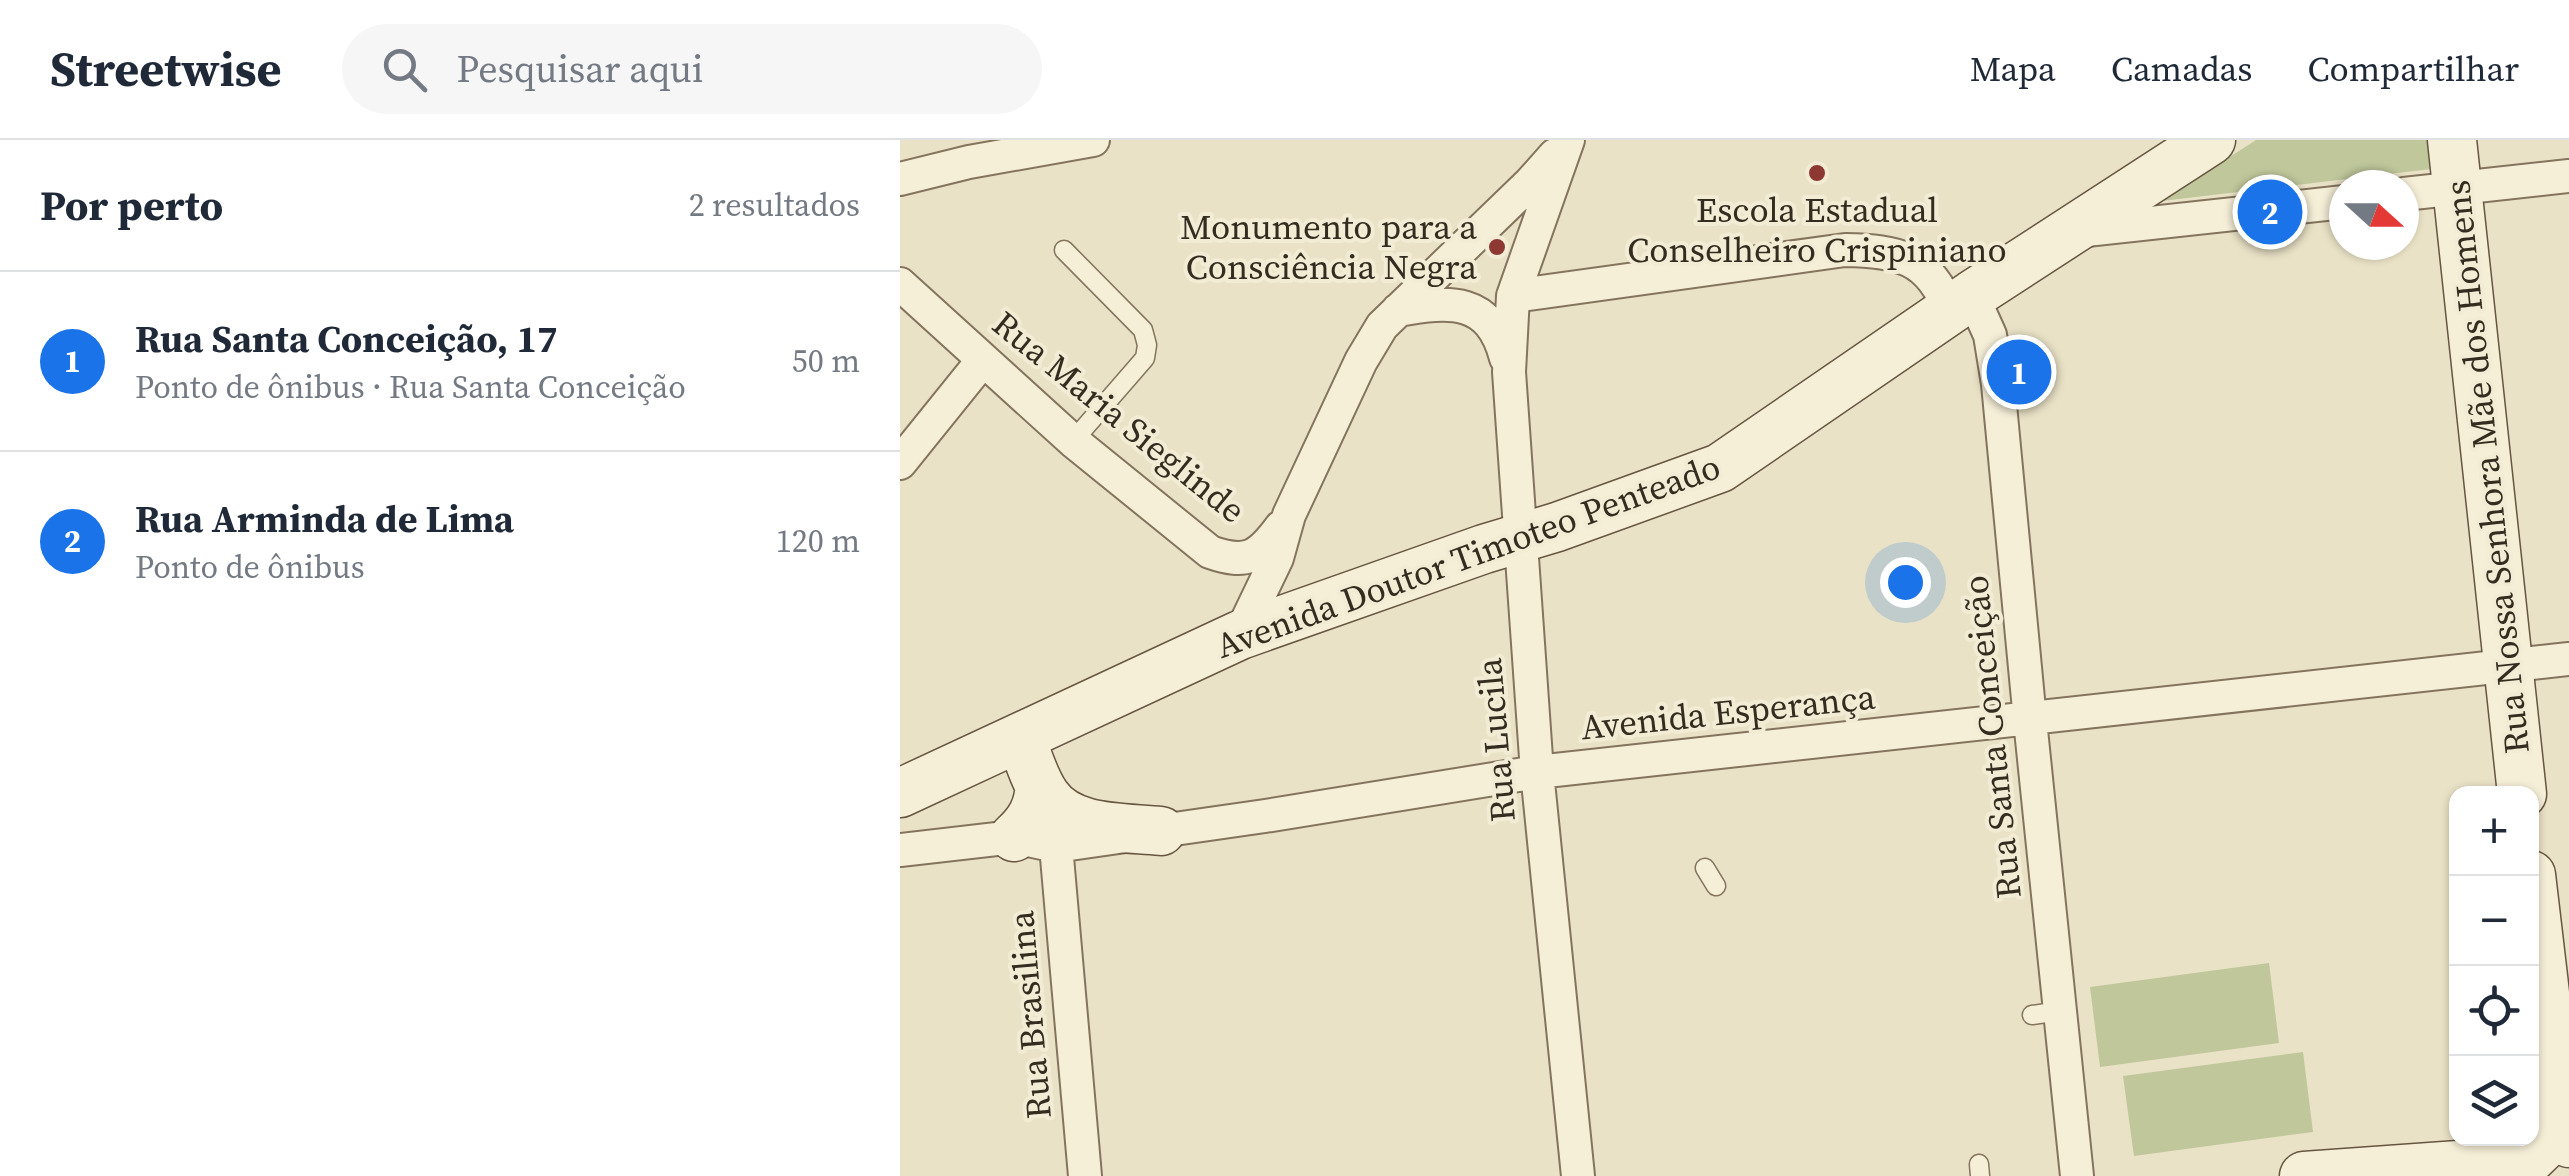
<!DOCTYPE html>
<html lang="pt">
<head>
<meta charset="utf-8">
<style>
	:root { --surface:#fff; --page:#f6f6f7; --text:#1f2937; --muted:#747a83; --line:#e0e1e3; --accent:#1a73e8 }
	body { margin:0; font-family:"Source Serif 4",serif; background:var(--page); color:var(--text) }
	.controls { position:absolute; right:30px; bottom:30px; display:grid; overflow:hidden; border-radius:20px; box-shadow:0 2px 8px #0004 }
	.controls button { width:90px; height:90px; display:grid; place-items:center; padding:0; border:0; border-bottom:2px solid var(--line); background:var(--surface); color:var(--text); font:50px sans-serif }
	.compass { position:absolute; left:1429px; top:30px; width:90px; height:90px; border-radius:50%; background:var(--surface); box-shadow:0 2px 8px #0004; rotate:111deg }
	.you { position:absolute; left:1005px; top:442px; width:35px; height:35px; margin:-25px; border:8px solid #fff; border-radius:50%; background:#1a73e8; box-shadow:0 0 0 15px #1a73e833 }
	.badge { display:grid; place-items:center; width:65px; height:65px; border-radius:50%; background:var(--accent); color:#fff; font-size:32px; font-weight:700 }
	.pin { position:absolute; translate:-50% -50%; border:5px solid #fff; box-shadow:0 2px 10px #0006 }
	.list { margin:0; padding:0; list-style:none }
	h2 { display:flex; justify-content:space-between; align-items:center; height:130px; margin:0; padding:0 40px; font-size:42px }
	h2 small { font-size:32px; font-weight:400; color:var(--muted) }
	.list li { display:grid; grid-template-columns:65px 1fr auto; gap:30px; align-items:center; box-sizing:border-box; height:180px; padding:0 40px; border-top:2px solid var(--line) }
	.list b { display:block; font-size:38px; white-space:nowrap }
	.list p { margin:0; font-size:32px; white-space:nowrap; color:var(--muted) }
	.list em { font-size:32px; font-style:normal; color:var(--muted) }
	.icon { flex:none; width:55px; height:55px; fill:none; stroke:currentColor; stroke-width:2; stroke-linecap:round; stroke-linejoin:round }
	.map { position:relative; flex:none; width:1669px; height:1036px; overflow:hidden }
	header { display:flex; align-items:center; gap:60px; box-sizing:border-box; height:140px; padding:0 50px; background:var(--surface); border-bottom:2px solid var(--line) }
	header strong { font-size:48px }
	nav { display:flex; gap:55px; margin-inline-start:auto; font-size:35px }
	.search { width:700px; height:90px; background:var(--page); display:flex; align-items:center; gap:25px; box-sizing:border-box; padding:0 35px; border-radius:55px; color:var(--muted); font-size:38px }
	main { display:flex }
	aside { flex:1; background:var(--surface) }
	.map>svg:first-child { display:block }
</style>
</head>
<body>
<header>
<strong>Streetwise</strong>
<div class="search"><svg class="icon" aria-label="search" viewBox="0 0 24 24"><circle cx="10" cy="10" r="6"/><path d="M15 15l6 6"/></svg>Pesquisar aqui</div>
<nav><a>Mapa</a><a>Camadas</a><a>Compartilhar</a></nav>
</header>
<main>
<aside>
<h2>Por perto<small>2 resultados</small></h2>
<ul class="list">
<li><span class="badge">1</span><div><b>Rua Santa Conceição, 17</b><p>Ponto de ônibus · Rua Santa Conceição</p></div><em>50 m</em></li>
<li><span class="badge">2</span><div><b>Rua Arminda de Lima</b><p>Ponto de ônibus</p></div><em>120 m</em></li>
</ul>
</aside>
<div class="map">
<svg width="1669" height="1036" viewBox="0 0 1669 1036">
	<rect width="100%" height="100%" fill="#eae2c6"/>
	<path fill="#bfc79b" d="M1356,0H1528L1531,29L1262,61Z
		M1369,823L1379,903L1200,927L1190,847Z
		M1403,912L1413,992L1234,1016L1223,936Z"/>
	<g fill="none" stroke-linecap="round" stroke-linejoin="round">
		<defs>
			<path id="lane" d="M164,110L243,190L247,205L245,218L173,301
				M805,728L816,746
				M1132,875L1160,871
				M1079,1024L1080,1036"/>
			<path id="street" d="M668,0L613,156L609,232L637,632L678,1036
				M0,39L69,22L193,0
				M1504,54L1669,36
				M1177,91L1444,62
				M0,144L173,301L310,412C347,425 359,417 381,387
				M1072,155L1090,195L1098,244L1130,580L1177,1036
				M613,156L945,110C997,111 1031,117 1049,171
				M498,170C550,161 590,157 606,218
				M0,323L83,220
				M340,495L377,418L389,375L461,221L482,186L630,43L655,15
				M156,706L185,1036
				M0,710L114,697L156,706L365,676L637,632L1669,519"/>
			<path id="secondary" d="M1552,0L1622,654
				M121,598C128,617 134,639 146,656C170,691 223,687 261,691
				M0,653L340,495L584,409L657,387L820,328L1072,155L1311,0
				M114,697C131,682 138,668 140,646
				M1631,735L1661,989L1669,1003
				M1404,1036L1629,1020L1661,989"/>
		</defs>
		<use href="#lane" stroke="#84745d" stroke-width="21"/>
		<use href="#street" stroke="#84745d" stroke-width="36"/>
		<use href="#secondary" stroke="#665540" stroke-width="51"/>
		<use href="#lane" stroke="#f6efd8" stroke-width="18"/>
		<use href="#street" stroke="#f6efd8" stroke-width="32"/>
		<use href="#secondary" stroke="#f6efd8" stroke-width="48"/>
	</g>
	<g fill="#8d3833" stroke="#f2ecd5" stroke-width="4">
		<circle cx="917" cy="33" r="10"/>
		<circle cx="597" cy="107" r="10"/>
	</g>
	<g text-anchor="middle" stroke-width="8" stroke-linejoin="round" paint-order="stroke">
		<g font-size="35" fill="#352c20" stroke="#f2ecd5">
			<text x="917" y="82">Escola Estadual<tspan x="917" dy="40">Conselheiro Crispiniano</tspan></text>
			<text x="577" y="99" text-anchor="end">Monumento para a<tspan x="577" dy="40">Consciência Negra</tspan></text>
		</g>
		<g font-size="35" fill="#352c20" stroke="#f2ecd5">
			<text transform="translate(219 277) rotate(39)" y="12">Rua Maria Sieglinde</text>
			<text transform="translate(1587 327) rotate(-96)" y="12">Rua Nossa Senhora Mãe dos Homens</text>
			<text transform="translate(568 416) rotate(-20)" y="12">Avenida Doutor Timoteo Penteado</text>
			<text transform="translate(828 572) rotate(-6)" y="12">Avenida Esperança</text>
			<text transform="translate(1092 597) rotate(-96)" y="12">Rua Santa Conceição</text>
			<text transform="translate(596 600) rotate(-95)" y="12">Rua Lucila</text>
			<text transform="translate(130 875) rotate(-95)" y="12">Rua Brasilina</text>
		</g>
	</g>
</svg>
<div class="controls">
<button>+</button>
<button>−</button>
<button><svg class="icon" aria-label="locate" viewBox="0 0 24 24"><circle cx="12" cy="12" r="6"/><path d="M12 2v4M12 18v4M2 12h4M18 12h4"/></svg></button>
<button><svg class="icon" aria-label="layers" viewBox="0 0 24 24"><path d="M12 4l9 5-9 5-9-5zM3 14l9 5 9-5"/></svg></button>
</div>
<svg class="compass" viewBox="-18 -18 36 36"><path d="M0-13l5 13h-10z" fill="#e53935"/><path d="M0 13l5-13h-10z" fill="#747a83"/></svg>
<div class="you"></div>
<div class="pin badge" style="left:1119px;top:232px">1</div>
<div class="pin badge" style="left:1370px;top:72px">2</div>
</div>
</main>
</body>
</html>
